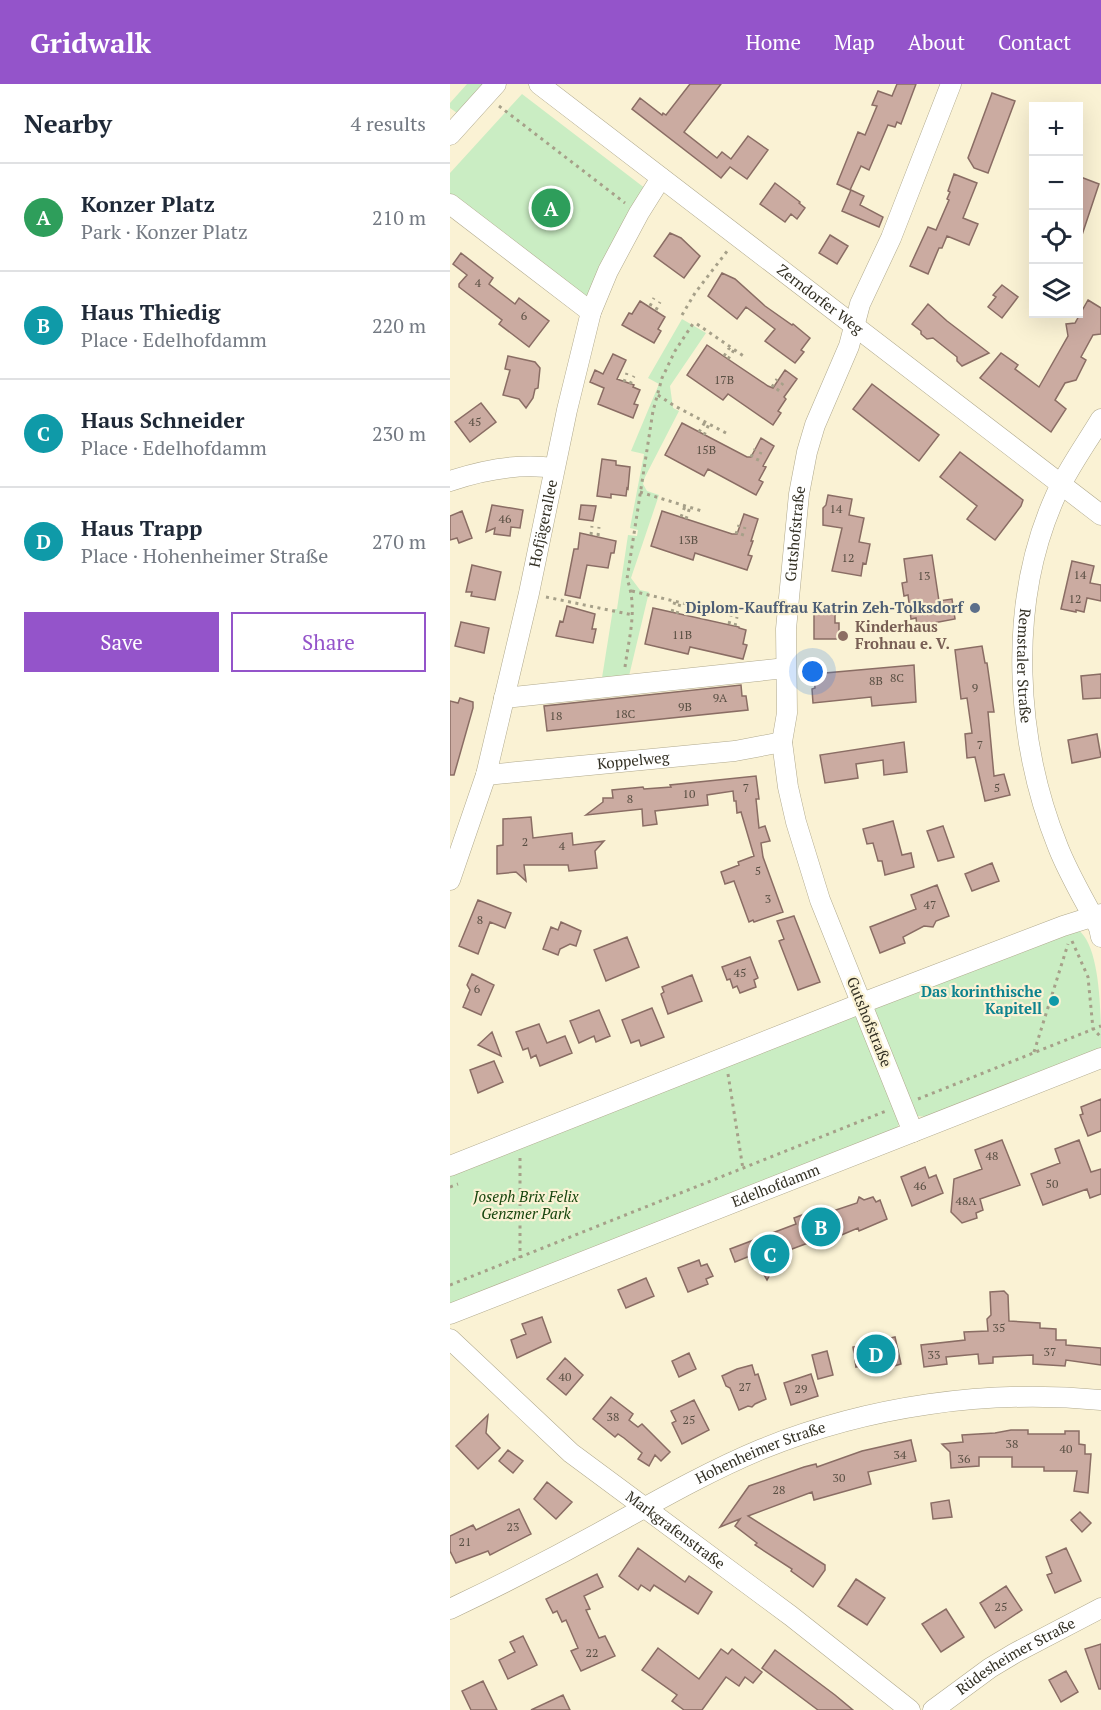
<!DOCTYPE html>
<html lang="en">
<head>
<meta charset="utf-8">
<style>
	:root { --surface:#fff; --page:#f2f2f3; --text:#1f2937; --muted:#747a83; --line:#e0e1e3; --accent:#9454ca }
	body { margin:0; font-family:"PT Serif",serif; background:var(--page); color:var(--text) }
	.controls { position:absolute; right:18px; top:18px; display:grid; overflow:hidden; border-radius:0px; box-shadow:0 6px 24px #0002 }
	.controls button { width:54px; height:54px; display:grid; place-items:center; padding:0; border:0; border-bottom:2px solid var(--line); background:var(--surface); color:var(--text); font:30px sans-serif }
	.you { position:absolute; left:363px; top:588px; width:21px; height:21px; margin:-15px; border:4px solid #fff; border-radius:50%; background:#1a73e8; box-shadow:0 0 0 9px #1a73e833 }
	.badge { display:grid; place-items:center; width:39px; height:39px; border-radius:50%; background:var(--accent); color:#fff; font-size:20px; font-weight:700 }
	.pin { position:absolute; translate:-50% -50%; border:3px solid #fff; box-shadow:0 2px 6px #0006 }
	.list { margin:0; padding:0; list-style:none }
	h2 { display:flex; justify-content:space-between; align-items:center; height:78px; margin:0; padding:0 24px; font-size:26px }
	h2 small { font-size:20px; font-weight:400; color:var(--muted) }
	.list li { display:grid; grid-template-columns:39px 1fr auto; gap:18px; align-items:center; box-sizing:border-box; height:108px; padding:0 24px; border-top:2px solid var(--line) }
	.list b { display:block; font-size:22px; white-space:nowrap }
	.list p { margin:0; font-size:20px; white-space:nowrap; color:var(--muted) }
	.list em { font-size:20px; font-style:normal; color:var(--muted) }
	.actions { display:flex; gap:12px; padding:18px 24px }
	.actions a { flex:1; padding:14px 0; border:2px solid var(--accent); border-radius:0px; text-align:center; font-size:21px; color:var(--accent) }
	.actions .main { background:var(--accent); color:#fff }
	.icon { flex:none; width:33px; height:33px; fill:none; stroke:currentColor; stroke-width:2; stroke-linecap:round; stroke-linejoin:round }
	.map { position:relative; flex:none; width:651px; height:1626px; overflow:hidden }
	header { display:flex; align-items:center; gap:36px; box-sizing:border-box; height:84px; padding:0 30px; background:var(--accent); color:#fff }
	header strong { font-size:28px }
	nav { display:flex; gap:33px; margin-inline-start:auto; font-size:21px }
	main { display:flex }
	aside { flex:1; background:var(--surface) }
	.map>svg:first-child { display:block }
</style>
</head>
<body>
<header>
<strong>Gridwalk</strong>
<nav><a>Home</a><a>Map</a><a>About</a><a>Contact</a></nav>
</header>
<main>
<aside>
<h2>Nearby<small>4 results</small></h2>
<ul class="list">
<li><span class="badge" style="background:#2e9e5b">A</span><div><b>Konzer Platz</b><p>Park · Konzer Platz</p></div><em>210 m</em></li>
<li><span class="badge" style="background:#0f9aa8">B</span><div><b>Haus Thiedig</b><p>Place · Edelhofdamm</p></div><em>220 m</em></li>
<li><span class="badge" style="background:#0f9aa8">C</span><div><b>Haus Schneider</b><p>Place · Edelhofdamm</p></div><em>230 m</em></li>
<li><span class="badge" style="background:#0f9aa8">D</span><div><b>Haus Trapp</b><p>Place · Hohenheimer Straße</p></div><em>270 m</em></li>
</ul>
<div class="actions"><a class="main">Save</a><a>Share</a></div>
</aside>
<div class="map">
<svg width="651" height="1626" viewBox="0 0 651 1626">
	<rect width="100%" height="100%" fill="#faf2d4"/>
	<path fill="#caedc3" d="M17,0H33L7,29L0,24V19Z
		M72,10L196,105L139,219L0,111V89Z
		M232,235L256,249L220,302L223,324L229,327L195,393L193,400L197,407L209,411L181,494L190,506L199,508L179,592L151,600L163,525H167L178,451L187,452L188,446L180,444L194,370L181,367L209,300L198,294Z
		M628,846C651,862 651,933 651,965L478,1033L467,1032L423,929L424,923Z
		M406,929L450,1038L447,1044L0,1221V1084Z"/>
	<path fill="#cbaba1" stroke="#8a6d64" stroke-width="1.5" d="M240,0H271L234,48L267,74L272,68L281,75L298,52L318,66L297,95L280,83L271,94L182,25L190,14L212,31L213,29L216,31Z
		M447,0H466L451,40L447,38L445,43L438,41L419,86L411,82L400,106L387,100L408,48L415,51L427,22L422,21L428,7L442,12Z
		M542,9L565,17L538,89L524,84L518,74Z
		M504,90L527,99L513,134L528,140L519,161L497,152L492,164H489L478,190L460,182L478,143L486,146L499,116L497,115L500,108L498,107Z
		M628,92L649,100L631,154L628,153Z
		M325,99L350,118L349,119L355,124L347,135L341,130L335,138L310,120Z
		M401,106L414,112L410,121L433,133L429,143L392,127Z
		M220,149L231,154L250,172L234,194L204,172Z
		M380,151L398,162L387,180L369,169Z
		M11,169L43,194L39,200L65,220L69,214L99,237L79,263L49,240L52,236L9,203V200L17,191L3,180Z
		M272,189L285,195L315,222L342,241L343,240L360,254L351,266L354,268L345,279L315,257L325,245L308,232L296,223L287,235L258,212Z
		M552,201L568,213L552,234L538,223L546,213L543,211Z
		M638,216L651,224V250L643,251L631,273L636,276L626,296L615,299L605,316L616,325L601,348L530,294L551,269L568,281L565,285L589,303L618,252L616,240L625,239Z
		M190,217L215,233L208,245L211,247L204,259L172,241L179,229L182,230Z
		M478,220L497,237L539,269L512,282L507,277V273L483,254L477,255L471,250V247L462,240Z
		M257,261L318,302L323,304L335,286L347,295L334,313L336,315L328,327L331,329L323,341L278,310L273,316L237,291Z
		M163,270L176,276L167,295L184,301L183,303L190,306L184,320L188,321L183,334L148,320L154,304L140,298L145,286L153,290Z
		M58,272L85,278L90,284L88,304L85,305L83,314L76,324L69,315L53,311L60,286L55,285Z
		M422,300L489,351L469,377L403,325Z
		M31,319L46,338L20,358L5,338Z
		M232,339L297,373H301L311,354L324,362L313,382L316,383L309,396L313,398L306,411L258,385L254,392L215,371Z
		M510,368L573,416L571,422L545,456L517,435L527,422L490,393Z
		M152,375L166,377V381L180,383L178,405L177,404L176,412L161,410V414L147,412Z
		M378,411L402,415L399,431L414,434L409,458L420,460L416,480L413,479L411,492L382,487L392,444L373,441V424L376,421Z
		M42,421L73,426L70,444L61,443L60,452L44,450L45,444L36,448Z
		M131,421L146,422L143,437L129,435Z
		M12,427L22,454L9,459L7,454L0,456V432Z
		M212,427L282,450H287L294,430L308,435L301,457H303L298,471L302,472L297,486L245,469L243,476L201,462Z
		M130,449L166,457L164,469H161L158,484L137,481L130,514L115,511L124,465H128Z
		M482,471L489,517L502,515L505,535L467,542L466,534L461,535L458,511L454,512L452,499L457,498L454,475Z
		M622,477L644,482L640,499L651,501V517L637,514L634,528L626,526V528L611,525Z
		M22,481L51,488L45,516L21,512L22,508H16Z
		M117,522L145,530L142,545H146L143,559L106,552L110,537L113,538Z
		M203,524L289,543V544L296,546L293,560L297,561L293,575L240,563L238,570L195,560Z
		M364,525H385V539H389V555H364Z
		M11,538L39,544L34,569L5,562Z
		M532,562L535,579H537L544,628H538L544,692L554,690L560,711L535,717L525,673L517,674L515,650L522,649L517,614L511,615L505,566Z
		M464,581L466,618L422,622L421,613L363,619L362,605L365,604L364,590Z
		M651,590V614L633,615L631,592Z
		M291,601L292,612H296L298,626L97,647L94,622Z
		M10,614L23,618V624L4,691H0V617L8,619Z
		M647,650L651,673L622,679L618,656Z
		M454,658L457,688L434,691L433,676L406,680L408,694L375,699L370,671Z
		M306,692L309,715H306L309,744L315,742L320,757L311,759L313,773L333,828L304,838L303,836L299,838L284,797L275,800L271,788L289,781L288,778L304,772L291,728L287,729L286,717H284L283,707L257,711L258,721L205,727L207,740L193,742L192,725L136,731L153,718V714H163L162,706L193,703L194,705L221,703L220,701Z
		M81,733L83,754L122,749L123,761L154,757L145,767L147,784L119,787L118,781H74L76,797L66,788L47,790V762L53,761V735Z
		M443,737L452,771L461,769L464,783L435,791L432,777H428L423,759L417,760L413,745Z
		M493,742L504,773L488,777L477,747Z
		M542,779L549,797L522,807L515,790Z
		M487,801L499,832L486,837L483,843L474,842L453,853L455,859L430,869L420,843L466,825L461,811Z
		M28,816L61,829L55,844L40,838L28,870L9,862Z
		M344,832L370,898L348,906L329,857L334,855L327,837Z
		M111,838L131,847L126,862L120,860L110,865L108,871L93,865L101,843L108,846Z
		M177,853L189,883L156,897L144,866Z
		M300,873L308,894L304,896L306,903L290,909L287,902L283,904L280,895L277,896L272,883Z
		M22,890L44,901L31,931L13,923L20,906L17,901Z
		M242,891L252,917L218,930L211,910L214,908L212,903Z
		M202,924L214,953L191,962L189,956L181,959L172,936Z
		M149,926L160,952L146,958L144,952L129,959L120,937Z
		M89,940L97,959L115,952L122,969L90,982L86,971L81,974L78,964L73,966L66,948Z
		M42,948L51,972L28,961Z
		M44,977L53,998L28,1009L20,986Z
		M651,1015V1047L638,1052L630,1031L633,1030L631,1023Z
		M552,1056L570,1101L530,1115L533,1126L526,1129L527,1134L512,1139L501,1128L504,1095L532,1085L525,1066Z
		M629,1056L641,1088L651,1085V1110L640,1114L637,1105L593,1121L581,1090L610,1079L605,1065Z
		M475,1083L479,1094L486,1091L493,1109L462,1122L451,1093Z
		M409,1113L414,1116L423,1113L426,1118L430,1116L437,1135L409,1147L408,1144L382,1155L381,1153L367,1158L366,1156L334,1168L337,1179L323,1185L317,1196L313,1189H311L305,1170L285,1178L280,1165L346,1140L344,1134L365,1126L368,1132L407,1119Z
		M249,1176L251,1182L257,1180L263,1192L256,1195L258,1200L238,1208L228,1184Z
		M196,1194L204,1212L176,1224L168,1206Z
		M554,1207L558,1211L559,1237L590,1239V1244L606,1245V1256H616V1261L651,1264V1281L616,1276L615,1282L583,1280V1271L543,1273V1279L529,1280L528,1270L496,1273L497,1280L474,1283L471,1261L515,1256L514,1248L538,1247L537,1235L541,1231L540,1208Z
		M92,1233L101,1258L67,1274L61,1256L76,1250L72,1240Z
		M425,1251L432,1256L445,1253L451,1280L434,1285L432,1277L406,1283L403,1263L421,1259Z
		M377,1267L383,1291L368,1295L362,1271Z
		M239,1269L246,1285L229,1293L222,1277Z
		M115,1274L133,1291L116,1311L97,1295Z
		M302,1281L305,1291L308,1290L316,1315L305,1320L302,1323L298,1322L289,1326L280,1304L276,1302L272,1292L287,1285Z
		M361,1290L368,1312L341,1321L334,1299Z
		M161,1313L183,1330L179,1336L188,1343L192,1340L220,1368L211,1377L205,1371L199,1382L188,1375L192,1369L174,1354L168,1350L165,1353L143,1335Z
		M244,1316L259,1346L232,1360L222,1339L226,1337L221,1327Z
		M38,1331L36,1349L50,1364L28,1385L6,1362Z
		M561,1346H578V1350H615V1347H629V1360L635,1361V1370H641L638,1409L624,1407L627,1387H594V1383H562V1373H529V1382L501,1384L500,1368L492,1360L513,1358L512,1351L545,1349Z
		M461,1356L466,1377L418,1388L421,1400L364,1416L362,1408L298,1432L375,1481V1486L363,1503L341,1487L342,1485L305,1461L307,1459L285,1442L290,1435L270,1443L299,1402L354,1383L366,1380L367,1383L412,1367Z
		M58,1366L73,1377L63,1389L49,1377Z
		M97,1398L122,1418L106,1435L84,1415Z
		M499,1416L502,1433L483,1435L481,1419Z
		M69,1425L81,1450L40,1471L38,1467L6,1479L0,1467V1452L23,1441L26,1446Z
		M630,1428L641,1439L632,1448L621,1436Z
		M188,1464L235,1498L239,1492L262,1508L248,1530L204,1501L200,1507L191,1501L188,1506L169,1492Z
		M616,1464L631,1497L605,1509L597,1491L602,1489L596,1473Z
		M147,1490L153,1503L134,1512L140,1525L136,1526L149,1554L155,1552L165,1572L131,1587L121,1567L128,1564L116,1536L112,1538L107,1527L103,1529L96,1515Z
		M406,1495L435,1514L417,1541L388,1522Z
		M556,1502L572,1526L545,1544L530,1519Z
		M496,1525L514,1553L491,1568L472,1540Z
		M73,1552L87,1581L58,1595L49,1576L65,1568L60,1558Z
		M651,1560V1605H649L635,1565Z
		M208,1564L249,1595L271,1565L278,1570L282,1565L312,1588L303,1599L295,1593L289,1602L276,1593L252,1626H234L222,1617L227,1611L192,1586Z
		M325,1566L385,1611L403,1626H368L312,1584Z
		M616,1587L628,1608L611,1618L599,1596Z
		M33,1597L47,1626H21L12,1607Z
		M113,1611L120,1626H81Z"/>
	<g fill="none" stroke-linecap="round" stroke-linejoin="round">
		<defs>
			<g id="minor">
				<path id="s1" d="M89,0L651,431"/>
				<path d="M0,51L46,0"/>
				<path d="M0,120L141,228"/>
				<path id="s2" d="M651,335C636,360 617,386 605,413C557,520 565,656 608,763C619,791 635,817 649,844L651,853"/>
				<path d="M0,397C33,386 69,379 104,384"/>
				<path d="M54,614L336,584"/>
				<path id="s3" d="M36,691L285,667L332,658"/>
				<path id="s4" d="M0,796L36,691L79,509L117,326L141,228L158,187L189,129L211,94"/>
				<path id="s5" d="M463,1048L370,816L346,738L338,703L332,658L337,629L336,545L349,410L357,368L365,341L399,262L410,220L441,154L501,0"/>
				<path d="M0,1082L412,919L613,842L651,830"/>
				<path id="s6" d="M0,1230L651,974"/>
				<path id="s7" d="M0,1255L121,1369L341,1532L460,1626"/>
				<path id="s8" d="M0,1525C59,1497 117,1467 174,1435C219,1410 264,1385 312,1365C418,1322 537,1305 651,1316"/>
				<path id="s9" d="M483,1626L540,1584L565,1569L651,1524"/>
			</g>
		</defs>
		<use href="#minor" stroke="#b0a98d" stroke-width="21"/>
		<path stroke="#a6a089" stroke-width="3" stroke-dasharray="3 4.5" stroke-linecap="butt" d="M49,22L175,119
			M200,222L204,214
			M206,226L210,218
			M232,231L245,209L278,166
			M247,240L295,273
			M274,272L280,263
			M278,275L284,266
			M174,298L177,289
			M180,300L184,292
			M322,303L327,295
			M327,307L333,299
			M208,311L223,321L276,349
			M249,348L255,338
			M254,351L259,340
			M301,373L305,365
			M307,377L311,368
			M190,408L252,427
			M231,433L235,422
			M236,435L240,423
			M286,450L289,441
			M141,451L142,442
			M148,452L149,443
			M292,452L295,443
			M182,507L245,522
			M96,513L183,531
			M222,528L225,517
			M227,530L230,519
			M279,540L281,532
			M285,542L287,533
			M175,583C179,553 188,524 177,495L203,327L212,294L225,267L244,238
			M622,857L638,893L643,945L651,953
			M584,968L618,860
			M278,990L293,1085
			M468,1015L651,942
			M70,1074V1174
			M0,1103L8,1100
			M0,1201L436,1027"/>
		<use href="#minor" stroke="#fff" stroke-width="20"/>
	</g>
	<circle fill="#5c6f8a" stroke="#faf2d4" stroke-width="2" cx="525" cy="524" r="6"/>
	<circle fill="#8d6e63" stroke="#faf2d4" stroke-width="2" cx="393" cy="552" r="6"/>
	<circle fill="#0f9aa8" stroke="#faf2d4" stroke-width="2" cx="604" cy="917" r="6"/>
	<g text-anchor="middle" stroke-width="4.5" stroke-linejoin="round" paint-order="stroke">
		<g font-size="12" fill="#594f43">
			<text x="28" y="203">4</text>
			<text x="74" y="236">6</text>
			<text x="274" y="300">17B</text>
			<text x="25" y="342">45</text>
			<text x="256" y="370">15B</text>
			<text x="386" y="429">14</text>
			<text x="55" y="439">46</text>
			<text x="238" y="460">13B</text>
			<text x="398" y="478">12</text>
			<text x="630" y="495">14</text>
			<text x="474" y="496">13</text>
			<text x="625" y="519">12</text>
			<text x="232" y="555">11B</text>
			<text x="447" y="598">8C</text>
			<text x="426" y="601">8B</text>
			<text x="525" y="608">9</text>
			<text x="270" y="618">9A</text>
			<text x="235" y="627">9B</text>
			<text x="175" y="634">18C</text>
			<text x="106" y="636">18</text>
			<text x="530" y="665">7</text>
			<text x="296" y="708">7</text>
			<text x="547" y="708">5</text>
			<text x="239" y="714">10</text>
			<text x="180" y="719">8</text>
			<text x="75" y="762">2</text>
			<text x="112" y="766">4</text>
			<text x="308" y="791">5</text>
			<text x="318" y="819">3</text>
			<text x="480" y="825">47</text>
			<text x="30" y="840">8</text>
			<text x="290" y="893">45</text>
			<text x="27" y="909">6</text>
			<text x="542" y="1076">48</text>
			<text x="602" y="1104">50</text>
			<text x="470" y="1106">46</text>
			<text x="516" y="1121">48A</text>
			<text x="549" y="1248">35</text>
			<text x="600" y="1272">37</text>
			<text x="484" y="1275">33</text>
			<text x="115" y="1297">40</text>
			<text x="295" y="1307">27</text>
			<text x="351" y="1309">29</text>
			<text x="163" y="1337">38</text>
			<text x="239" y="1340">25</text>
			<text x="562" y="1364">38</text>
			<text x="616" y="1369">40</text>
			<text x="450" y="1375">34</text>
			<text x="514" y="1379">36</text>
			<text x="389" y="1398">30</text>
			<text x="329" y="1410">28</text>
			<text x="63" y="1447">23</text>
			<text x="15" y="1462">21</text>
			<text x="551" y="1527">25</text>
			<text x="142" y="1573">22</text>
		</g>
		<g font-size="15" fill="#333024" stroke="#faf2d4">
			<text dy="5" stroke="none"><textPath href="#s1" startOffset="354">Zerndorfer Weg</textPath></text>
			<text dy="5" stroke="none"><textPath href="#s4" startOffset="369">Hofjägerallee</textPath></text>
			<text dy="5" stroke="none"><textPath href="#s5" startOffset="622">Gutshofstraße</textPath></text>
			<text dy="5" stroke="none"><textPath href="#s2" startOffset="264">Remstaler Straße</textPath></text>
			<text dy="5" stroke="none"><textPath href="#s3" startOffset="148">Koppelweg</textPath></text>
			<text transform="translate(419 938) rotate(68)" y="5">Gutshofstraße</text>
			<text dy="5" stroke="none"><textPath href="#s6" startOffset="350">Edelhofdamm</textPath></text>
			<text dy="5" stroke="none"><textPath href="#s8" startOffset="348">Hohenheimer Straße</textPath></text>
			<text dy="5" stroke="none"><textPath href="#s7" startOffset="296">Markgrafenstraße</textPath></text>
			<text dy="5" stroke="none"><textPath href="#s9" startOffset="99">Rüdesheimer Straße</textPath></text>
		</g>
		<g font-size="15" font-weight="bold" fill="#4e5e75" stroke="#faf2d4" text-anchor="end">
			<text x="513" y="529">Diplom-Kauffrau Katrin Zeh-Tolksdorf</text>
		</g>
		<g font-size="15" font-weight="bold" fill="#785e54" stroke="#faf2d4" text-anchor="start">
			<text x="405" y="548">Kinderhaus<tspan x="405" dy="17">Frohnau e. V.</tspan></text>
		</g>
		<g font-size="15" font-weight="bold" fill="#0d838f" stroke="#faf2d4" text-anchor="end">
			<text x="592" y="913">Das korinthische<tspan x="592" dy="17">Kapitell</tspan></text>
		</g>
		<g font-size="15" font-style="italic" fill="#17450d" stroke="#faf2d4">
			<text x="76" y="1118">Joseph Brix Felix<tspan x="76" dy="17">Genzmer Park</tspan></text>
		</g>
	</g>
</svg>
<div class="controls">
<button>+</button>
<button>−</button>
<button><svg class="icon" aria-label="locate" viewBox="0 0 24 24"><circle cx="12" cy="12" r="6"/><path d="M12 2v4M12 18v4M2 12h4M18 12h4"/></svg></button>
<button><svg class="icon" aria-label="layers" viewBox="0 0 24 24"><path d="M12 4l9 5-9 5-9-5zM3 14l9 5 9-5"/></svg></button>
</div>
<div class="you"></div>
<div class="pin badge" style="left:101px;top:124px;background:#2e9e5b">A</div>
<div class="pin badge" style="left:371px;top:1143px;background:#0f9aa8">B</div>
<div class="pin badge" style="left:320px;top:1170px;background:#0f9aa8">C</div>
<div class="pin badge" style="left:426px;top:1270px;background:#0f9aa8">D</div>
</div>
</main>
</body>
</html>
